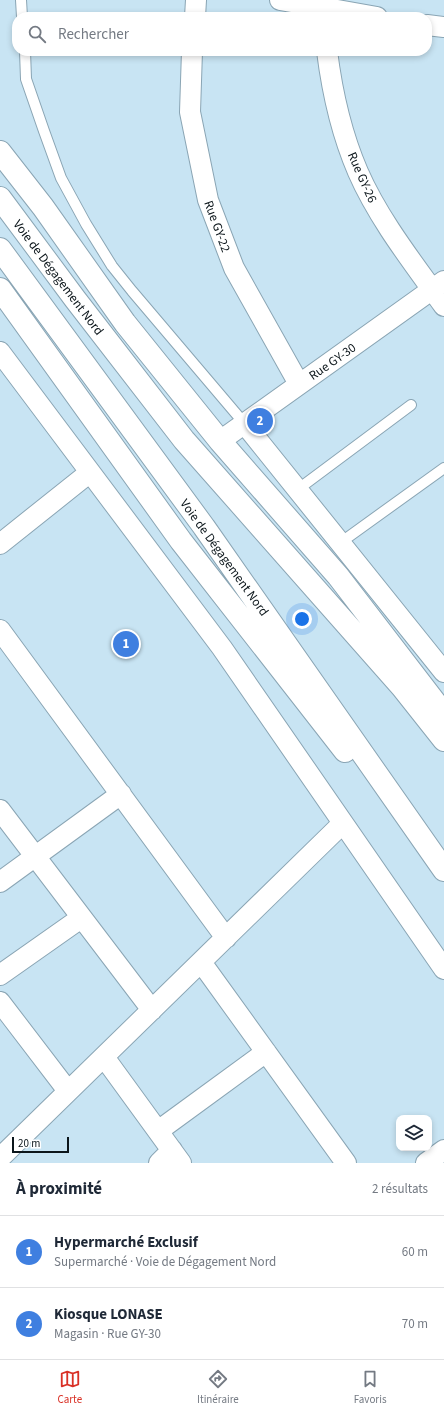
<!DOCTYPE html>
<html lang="fr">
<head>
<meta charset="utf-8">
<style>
	:root { --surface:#fff; --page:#f2f2f3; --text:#1f2937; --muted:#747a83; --line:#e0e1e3; --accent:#d93025 }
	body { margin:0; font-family:"Source Sans 3",sans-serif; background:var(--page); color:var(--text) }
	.controls { position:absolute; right:12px; bottom:12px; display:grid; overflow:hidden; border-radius:8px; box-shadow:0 2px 6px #0003 }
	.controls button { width:36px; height:36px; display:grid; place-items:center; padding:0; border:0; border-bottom:1px solid var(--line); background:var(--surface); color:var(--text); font:20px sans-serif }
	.scale { position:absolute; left:12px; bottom:10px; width:57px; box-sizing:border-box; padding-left:4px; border:2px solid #0b151a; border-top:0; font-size:11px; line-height:14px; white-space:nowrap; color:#0b151a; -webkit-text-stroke:3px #fff; paint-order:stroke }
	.you { position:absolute; left:302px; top:619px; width:14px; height:14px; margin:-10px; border:3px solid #fff; border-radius:50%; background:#1a73e8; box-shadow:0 0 0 6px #1a73e833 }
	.badge { display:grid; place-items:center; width:26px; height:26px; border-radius:50%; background:var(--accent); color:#fff; font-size:13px; font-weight:700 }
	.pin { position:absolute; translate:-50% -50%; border:2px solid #fff; box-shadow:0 1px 4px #0006 }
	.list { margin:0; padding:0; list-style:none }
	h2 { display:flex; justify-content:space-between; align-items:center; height:52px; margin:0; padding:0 16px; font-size:17px }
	h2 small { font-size:13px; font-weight:400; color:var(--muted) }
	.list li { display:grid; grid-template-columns:26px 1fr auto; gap:12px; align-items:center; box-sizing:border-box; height:72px; padding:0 16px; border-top:1px solid var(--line) }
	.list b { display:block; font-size:15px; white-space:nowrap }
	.list p { margin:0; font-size:13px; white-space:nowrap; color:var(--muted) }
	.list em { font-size:13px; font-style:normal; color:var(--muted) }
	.icon { flex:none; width:22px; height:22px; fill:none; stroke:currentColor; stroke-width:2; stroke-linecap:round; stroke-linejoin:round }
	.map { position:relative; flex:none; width:444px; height:1163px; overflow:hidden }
	.search { position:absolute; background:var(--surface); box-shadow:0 2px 6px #0003; left:12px; right:12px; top:12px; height:44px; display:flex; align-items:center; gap:10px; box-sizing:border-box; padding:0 14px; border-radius:16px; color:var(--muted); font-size:15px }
	.sheet { height:196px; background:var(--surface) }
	nav { display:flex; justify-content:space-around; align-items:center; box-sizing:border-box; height:56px; border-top:1px solid var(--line); background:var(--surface); font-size:11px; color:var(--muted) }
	nav a { display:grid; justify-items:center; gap:2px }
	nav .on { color:var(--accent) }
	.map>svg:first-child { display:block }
</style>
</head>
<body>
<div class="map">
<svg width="444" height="1163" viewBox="0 0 444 1163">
	<rect width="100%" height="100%" fill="#c8e4f3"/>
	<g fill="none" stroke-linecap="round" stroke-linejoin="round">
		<defs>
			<path id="service" d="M21,0L22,17
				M25,51L26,79L44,131L61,178L86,224L112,266L132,291L244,423
				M297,490L411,405
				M340,543L444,468"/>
			<path id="minor" d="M280,0L377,17
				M195,17L196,0
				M427,25L444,27
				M192,51L190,112L208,200L234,268L299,384
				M327,51C332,91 342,135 358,172C379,220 414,264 444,306
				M0,352L222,648L444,969
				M244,423L444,672
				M220,441L444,281
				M0,544L89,473
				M0,630L226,938
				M0,810L152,1010
				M0,882L121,794
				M201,962L346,1163
				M0,975L81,918
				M0,1002L68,1091
				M104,1057L181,1163
				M158,1131L266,1052
				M0,1158L342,824
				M159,1163L172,1150
				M426,1163L444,1150"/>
			<path id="trunk" d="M0,152L43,207L125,323L220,441L338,576L444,714
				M0,198L75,299L184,440L402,687L444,740
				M0,249L204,527L444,870
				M0,289L181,541L345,751"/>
		</defs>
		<use href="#service" stroke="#8aa5b4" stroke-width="12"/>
		<use href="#minor" stroke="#8aa5b4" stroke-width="22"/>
		<use href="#trunk" stroke="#8aa5b4" stroke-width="24"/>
		<use href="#service" stroke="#fff" stroke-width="10"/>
		<use href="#minor" stroke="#fff" stroke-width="20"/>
		<use href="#trunk" stroke="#fff" stroke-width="22"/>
	</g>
	<g text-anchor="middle" stroke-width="3" stroke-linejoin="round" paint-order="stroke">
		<g font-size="13" fill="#0b151a" stroke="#fff">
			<text transform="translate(363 177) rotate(66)" y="5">Rue GY-26</text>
			<text transform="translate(218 226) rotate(70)" y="5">Rue GY-22</text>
			<text transform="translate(59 277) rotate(53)" y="5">Voie de Dégagement Nord</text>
			<text transform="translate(332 361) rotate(-35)" y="5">Rue GY-30</text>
			<text transform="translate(225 557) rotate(54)" y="5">Voie de Dégagement Nord</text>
		</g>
	</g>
</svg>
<div class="controls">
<button><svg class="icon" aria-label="layers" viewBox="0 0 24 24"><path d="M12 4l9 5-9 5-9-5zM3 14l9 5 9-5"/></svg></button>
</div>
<div class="scale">20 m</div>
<div class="you"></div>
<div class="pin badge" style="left:126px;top:644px;background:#3f7fe0">1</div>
<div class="pin badge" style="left:260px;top:421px;background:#3f7fe0">2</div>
<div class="search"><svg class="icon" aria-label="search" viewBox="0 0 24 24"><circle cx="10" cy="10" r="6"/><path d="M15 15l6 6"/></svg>Rechercher</div>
</div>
<section class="sheet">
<h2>À proximité<small>2 résultats</small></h2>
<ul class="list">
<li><span class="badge" style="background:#3f7fe0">1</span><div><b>Hypermarché Exclusif</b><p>Supermarché · Voie de Dégagement Nord</p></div><em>60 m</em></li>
<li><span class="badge" style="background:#3f7fe0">2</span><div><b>Kiosque LONASE</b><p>Magasin · Rue GY-30</p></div><em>70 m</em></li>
</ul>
</section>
<nav>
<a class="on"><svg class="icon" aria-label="map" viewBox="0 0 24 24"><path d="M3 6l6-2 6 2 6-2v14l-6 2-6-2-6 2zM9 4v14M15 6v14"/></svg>Carte</a>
<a><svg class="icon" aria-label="directions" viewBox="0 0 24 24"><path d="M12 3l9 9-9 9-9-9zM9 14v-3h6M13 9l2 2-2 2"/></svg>Itinéraire</a>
<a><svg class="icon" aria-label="saved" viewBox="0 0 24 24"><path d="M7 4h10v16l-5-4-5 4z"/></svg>Favoris</a>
</nav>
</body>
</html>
